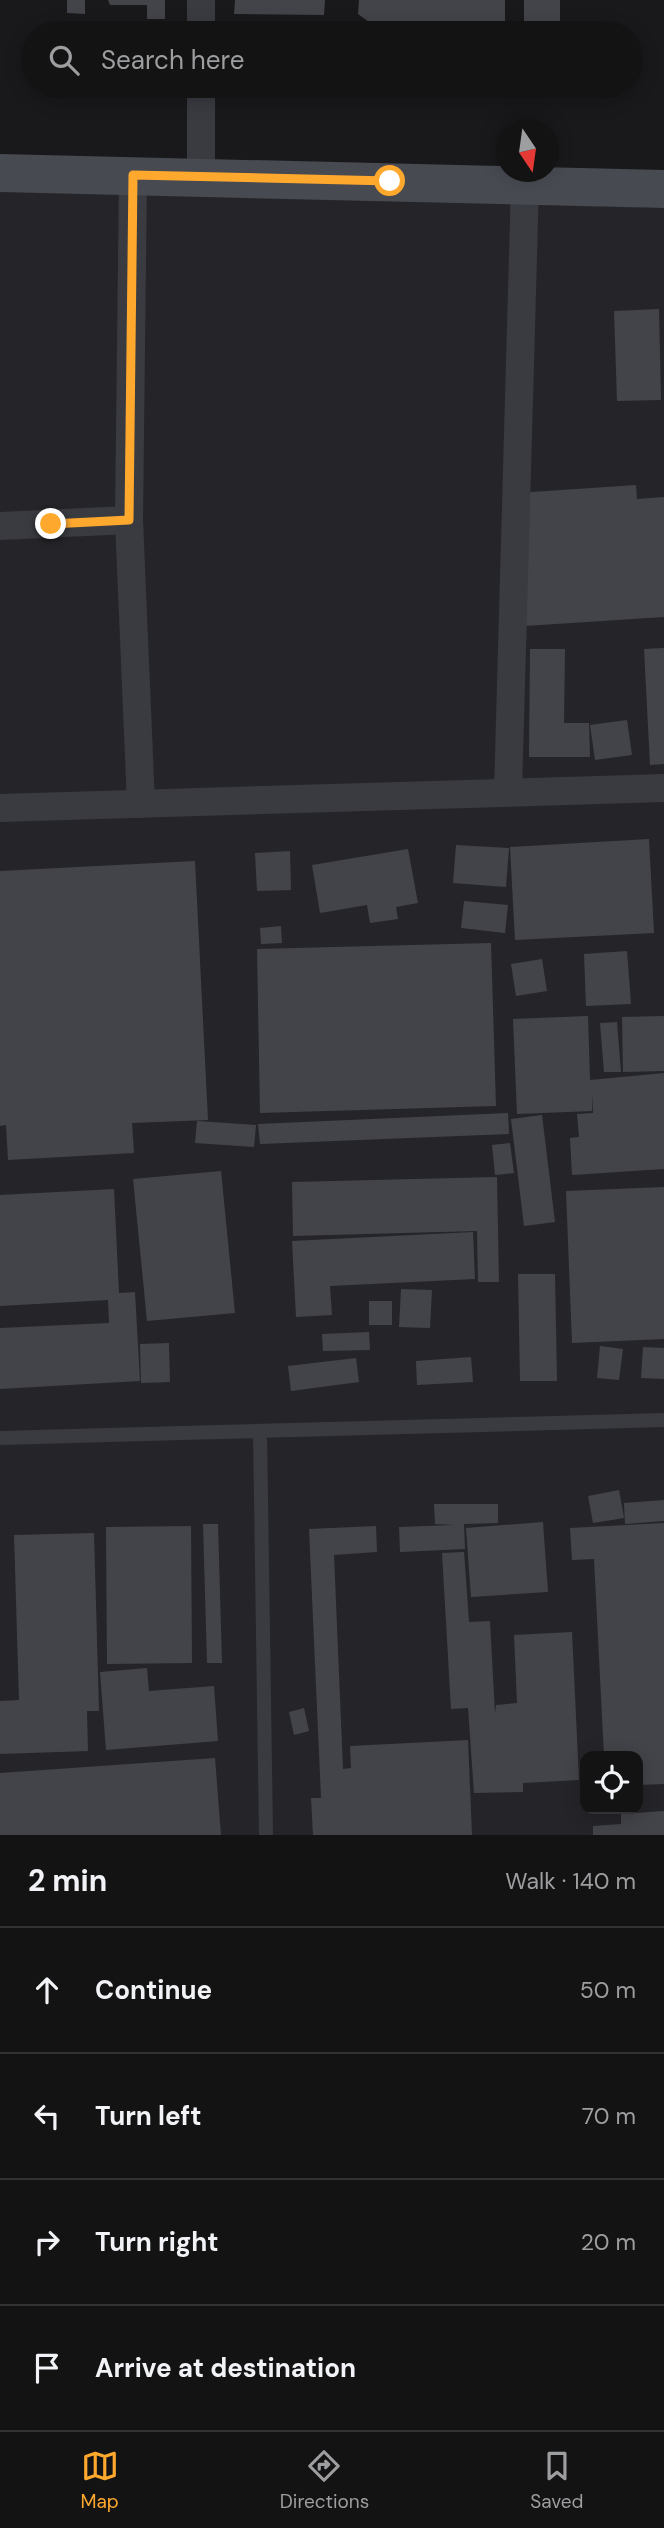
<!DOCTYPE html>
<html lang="en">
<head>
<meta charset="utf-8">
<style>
	:root { --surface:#131314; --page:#1c1c1d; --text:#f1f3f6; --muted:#9d9ea0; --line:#323234; --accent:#ffa82e }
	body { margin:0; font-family:"DM Sans",sans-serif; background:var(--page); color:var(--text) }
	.controls { position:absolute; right:21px; bottom:21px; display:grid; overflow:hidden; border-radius:14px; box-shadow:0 4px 18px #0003 }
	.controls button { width:63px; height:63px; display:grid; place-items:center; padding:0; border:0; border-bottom:2px solid var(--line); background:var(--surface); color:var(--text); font:35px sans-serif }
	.compass { position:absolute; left:496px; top:119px; width:63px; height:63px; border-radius:50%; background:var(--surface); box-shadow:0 4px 18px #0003; rotate:167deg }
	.stop { position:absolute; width:21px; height:21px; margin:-16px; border:5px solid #ffa82e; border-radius:50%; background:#fff }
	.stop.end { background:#ffa82e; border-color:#fff; box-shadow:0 2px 7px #0008 }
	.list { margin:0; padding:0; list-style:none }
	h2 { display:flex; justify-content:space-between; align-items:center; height:91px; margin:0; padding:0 28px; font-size:30px }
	h2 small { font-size:23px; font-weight:400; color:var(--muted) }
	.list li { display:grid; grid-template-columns:46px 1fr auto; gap:21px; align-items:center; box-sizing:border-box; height:126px; padding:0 28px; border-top:2px solid var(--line) }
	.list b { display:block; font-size:26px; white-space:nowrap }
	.list em { font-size:23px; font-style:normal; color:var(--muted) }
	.icon { flex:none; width:38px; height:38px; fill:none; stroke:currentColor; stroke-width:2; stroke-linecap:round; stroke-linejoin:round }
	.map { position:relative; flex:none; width:664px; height:1835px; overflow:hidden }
	.search { position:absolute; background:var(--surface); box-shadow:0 4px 18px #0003; left:21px; right:21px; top:21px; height:77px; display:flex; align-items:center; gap:18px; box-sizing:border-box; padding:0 24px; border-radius:38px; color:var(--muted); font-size:26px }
	.sheet { height:595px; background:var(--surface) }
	nav { display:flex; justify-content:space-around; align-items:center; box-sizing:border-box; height:98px; border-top:2px solid var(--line); background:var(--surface); font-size:19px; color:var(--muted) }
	nav a { display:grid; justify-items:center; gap:4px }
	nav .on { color:var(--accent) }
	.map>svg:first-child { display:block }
</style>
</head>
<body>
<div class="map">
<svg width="664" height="1835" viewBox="0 0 664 1835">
	<rect width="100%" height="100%" fill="#19191b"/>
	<path fill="#252529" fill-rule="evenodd" d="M0,187L664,208V1835H0ZM585,1756H638V1809H585Z"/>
	<path fill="#434449" d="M67,0H85V14L67,13Z
		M108,0H165V19H147V5H110Z
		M235,0H325L324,15L234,14Z
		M359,0H505V33H419L418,28L376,27L358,14Z
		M524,0H560V30H524Z
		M659,309L661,400L617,401L614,311Z
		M636,485L637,499L664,497V617L525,626L517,493Z
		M664,648V764L650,765L644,649Z
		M530,649H565L564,723H589L590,757H529Z
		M627,720L632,755L595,760L590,725Z
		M649,839L654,933L515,940L510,847Z
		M456,845L509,848L506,887L453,883Z
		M408,849L418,903L396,907L398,919L370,923L367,905L320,913L312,865Z
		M290,851L291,890L257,891L255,853Z
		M195,861L208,1120L132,1123L134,1153L8,1160L6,1125L0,1126V871Z
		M464,901L508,905L505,933L461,928Z
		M281,926L282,943L261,944L260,928Z
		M491,943L496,1106L260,1113L257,949Z
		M627,951L631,1004L586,1006L584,954Z
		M542,959L547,991L516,996L511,964Z
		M588,1016L590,1080L664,1073V1169L572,1175L570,1138L579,1137L577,1114L593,1113L592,1093V1111L517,1114L513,1019Z
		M664,1016V1071L623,1072L622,1017Z
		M617,1022L621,1072H604L600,1023Z
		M508,1113L509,1134L260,1144L258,1124Z
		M542,1115L555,1222L524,1226L511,1119Z
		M197,1121L256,1125L254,1147L195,1143Z
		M510,1143L514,1173L495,1175L492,1145Z
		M221,1171L235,1313L147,1321L133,1179Z
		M497,1177L499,1282H478L477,1231L293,1236L292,1182Z
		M664,1187V1339L572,1343L566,1191Z
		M114,1189L119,1293L135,1292L140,1381L0,1389V1328L109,1323L108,1300L0,1306V1195Z
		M473,1232L475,1279L330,1286L332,1315L296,1317L292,1241Z
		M518,1274H555L557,1381H520Z
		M401,1289L432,1290L430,1328L399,1327Z
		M369,1301H392V1325H369Z
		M369,1332L370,1350L323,1351L322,1334Z
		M169,1343L170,1382L141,1383L140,1344Z
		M600,1346L623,1349L619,1380L597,1378Z
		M643,1347L664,1348V1379L641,1378Z
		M471,1357L473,1382L417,1385L416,1361Z
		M356,1358L359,1382L291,1391L288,1366Z
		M619,1490L624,1518L593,1523L588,1496Z
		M664,1500V1521L625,1524L624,1503Z
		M434,1504H498V1523L464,1524L465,1549L400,1552L399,1527L454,1525L435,1524Z
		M543,1522L548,1592L471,1597L466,1528Z
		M664,1523V1784L638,1785V1756H604L594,1559L572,1560L570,1528Z
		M203,1524H218L222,1663H207Z
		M191,1526L192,1663L107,1664L106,1527Z
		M376,1526L377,1552L334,1555L343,1769L351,1768L350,1746L468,1740L472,1835H313L311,1798H321L309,1529Z
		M94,1533L99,1711H87L88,1751L0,1754V1701L19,1700L14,1535Z
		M464,1552L469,1622L490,1621L495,1714L496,1705L517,1703L514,1635L572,1632L579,1780L523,1783V1792L474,1793L468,1708L451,1709L442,1553Z
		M147,1668L149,1691L214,1686L218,1741L106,1750L100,1672Z
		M304,1708L309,1731L294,1735L289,1712Z
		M215,1758L221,1835H0V1773Z
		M664,1811V1835H593V1826L621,1824V1814Z"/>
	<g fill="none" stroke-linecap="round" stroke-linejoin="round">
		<path stroke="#3a3b41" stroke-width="14" d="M260,1431L266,1835
			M0,1438L664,1420"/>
		<path stroke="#3a3b41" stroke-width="28" d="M201,0V33
			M201,86V176
			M133,175L129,520L141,804
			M0,526L129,520
			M508,792L525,184
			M0,808L664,788"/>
		<path stroke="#474a51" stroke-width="38" d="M0,173L664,189"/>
	</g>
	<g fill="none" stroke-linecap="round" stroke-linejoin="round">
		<path stroke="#ffa82e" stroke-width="9" d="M51,524L129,520L133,175L390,181"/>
	</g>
</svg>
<div class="controls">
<button><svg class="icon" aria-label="locate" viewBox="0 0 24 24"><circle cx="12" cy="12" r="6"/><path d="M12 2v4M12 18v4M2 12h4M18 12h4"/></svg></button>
</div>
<svg class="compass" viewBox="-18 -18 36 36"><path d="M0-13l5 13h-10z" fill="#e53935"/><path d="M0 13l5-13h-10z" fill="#9d9ea0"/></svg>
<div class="stop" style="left:390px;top:181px"></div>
<div class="stop end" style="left:51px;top:524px"></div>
<div class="search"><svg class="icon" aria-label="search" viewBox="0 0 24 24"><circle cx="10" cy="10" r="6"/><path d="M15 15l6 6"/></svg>Search here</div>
</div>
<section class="sheet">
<h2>2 min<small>Walk · 140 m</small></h2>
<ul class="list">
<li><svg class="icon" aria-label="ahead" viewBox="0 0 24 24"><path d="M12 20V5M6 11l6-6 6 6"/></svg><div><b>Continue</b></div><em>50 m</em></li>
<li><svg class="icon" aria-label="left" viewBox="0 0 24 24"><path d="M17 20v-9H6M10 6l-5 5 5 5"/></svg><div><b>Turn left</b></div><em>70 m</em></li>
<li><svg class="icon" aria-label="right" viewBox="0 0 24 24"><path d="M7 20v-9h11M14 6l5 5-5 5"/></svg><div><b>Turn right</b></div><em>20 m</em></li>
<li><svg class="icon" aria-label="arrive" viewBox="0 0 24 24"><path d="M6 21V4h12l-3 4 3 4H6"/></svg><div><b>Arrive at destination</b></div></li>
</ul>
</section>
<nav>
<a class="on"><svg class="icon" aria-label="map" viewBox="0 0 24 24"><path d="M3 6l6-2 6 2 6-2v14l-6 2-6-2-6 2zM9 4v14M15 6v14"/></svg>Map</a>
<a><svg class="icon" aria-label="directions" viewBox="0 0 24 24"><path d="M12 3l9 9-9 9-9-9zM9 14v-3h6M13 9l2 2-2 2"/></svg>Directions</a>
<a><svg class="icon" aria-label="saved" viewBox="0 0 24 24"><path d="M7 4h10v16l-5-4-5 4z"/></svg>Saved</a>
</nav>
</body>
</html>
